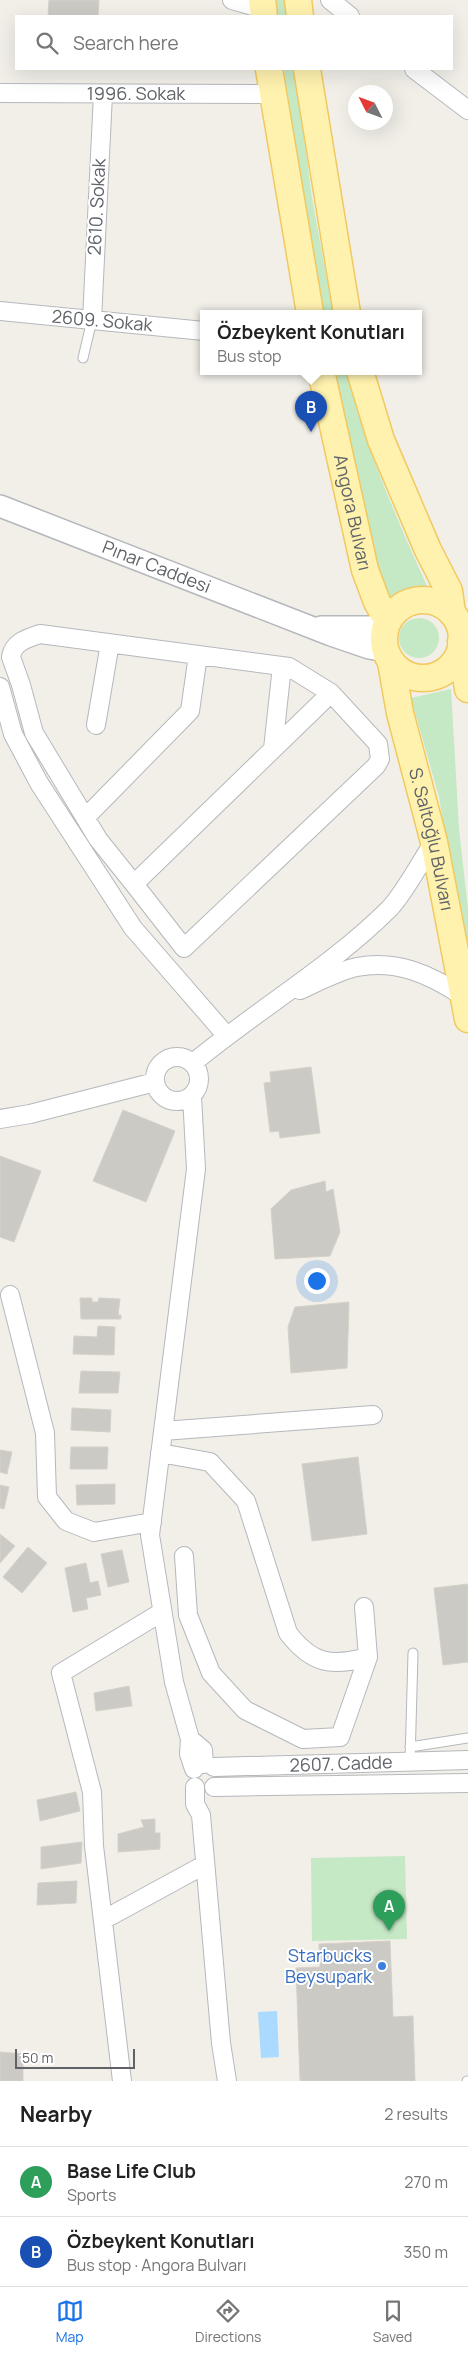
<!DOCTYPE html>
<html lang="en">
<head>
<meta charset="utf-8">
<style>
	:root { --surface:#fff; --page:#f2f2f2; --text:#222; --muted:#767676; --line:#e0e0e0; --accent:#1a73e8 }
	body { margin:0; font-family:Manrope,sans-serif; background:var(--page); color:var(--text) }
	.compass { position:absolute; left:348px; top:85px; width:45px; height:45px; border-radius:50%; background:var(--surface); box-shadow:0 5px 20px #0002; rotate:312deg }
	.scale { position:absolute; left:15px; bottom:12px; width:120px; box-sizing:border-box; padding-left:5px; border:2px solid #5f6368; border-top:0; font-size:14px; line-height:18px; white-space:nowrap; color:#5f6368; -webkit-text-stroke:4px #fff; paint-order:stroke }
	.you { position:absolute; left:316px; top:1280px; width:18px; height:18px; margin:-12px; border:4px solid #fff; border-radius:50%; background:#1a73e8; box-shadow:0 0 0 8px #1a73e833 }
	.badge { display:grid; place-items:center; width:32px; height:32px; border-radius:50%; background:var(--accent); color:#fff; font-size:16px; font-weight:700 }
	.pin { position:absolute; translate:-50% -41px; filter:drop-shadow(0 1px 2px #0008) }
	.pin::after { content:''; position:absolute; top:26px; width:18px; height:15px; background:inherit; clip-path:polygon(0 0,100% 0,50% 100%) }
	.popup { position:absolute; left:200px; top:310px; width:222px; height:65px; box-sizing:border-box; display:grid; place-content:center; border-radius:0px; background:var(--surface); filter:drop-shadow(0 1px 4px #0005); font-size:16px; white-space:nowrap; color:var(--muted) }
	.popup b { font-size:19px; color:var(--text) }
	.popup::after { content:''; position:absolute; left:50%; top:100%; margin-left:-10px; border:10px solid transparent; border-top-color:var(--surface) }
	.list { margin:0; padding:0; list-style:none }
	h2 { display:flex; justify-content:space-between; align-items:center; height:65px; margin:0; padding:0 20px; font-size:21px }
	h2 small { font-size:16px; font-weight:400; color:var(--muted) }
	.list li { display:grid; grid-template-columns:32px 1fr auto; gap:15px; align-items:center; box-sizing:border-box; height:70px; padding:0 20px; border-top:1px solid var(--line) }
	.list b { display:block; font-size:19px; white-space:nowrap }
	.list p { margin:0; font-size:16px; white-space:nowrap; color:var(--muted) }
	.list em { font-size:16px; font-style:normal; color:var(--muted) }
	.icon { flex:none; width:28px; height:28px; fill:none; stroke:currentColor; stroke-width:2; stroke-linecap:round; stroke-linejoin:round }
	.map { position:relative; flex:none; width:468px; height:2081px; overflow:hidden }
	.search { position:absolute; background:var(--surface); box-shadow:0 5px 20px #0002; left:15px; right:15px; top:15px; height:55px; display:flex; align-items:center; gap:12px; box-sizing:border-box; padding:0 18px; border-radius:0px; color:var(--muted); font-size:19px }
	.sheet { height:205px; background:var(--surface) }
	nav { display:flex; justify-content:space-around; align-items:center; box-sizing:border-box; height:70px; border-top:1px solid var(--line); background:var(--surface); font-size:14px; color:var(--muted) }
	nav a { display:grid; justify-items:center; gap:2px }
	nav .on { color:var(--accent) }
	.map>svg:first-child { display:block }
</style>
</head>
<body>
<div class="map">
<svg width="468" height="2081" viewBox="0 0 468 2081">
	<rect width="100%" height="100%" fill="#f1efe8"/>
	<path fill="#c5e8c5" d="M274,0H285L287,16H277Z
		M284,69H295L312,198L333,313H323L317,286Z
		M335,371H346C365,446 395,515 427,586L386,599Z
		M399 638a20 20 0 1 1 40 0a20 20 0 1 1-40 0Z
		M451,689L459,829L468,909V970L439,797L411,698Z
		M405,1856L407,1939L312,1941L311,1858Z"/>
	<path fill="#aadaff" d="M277,2011L279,2057L261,2058L258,2012Z"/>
	<path fill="#cccac5" stroke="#d6d1c6" d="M49,0H99L98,16H48Z
		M311,1067L320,1133L280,1138L279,1131L270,1132L264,1083L271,1082L270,1072Z
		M123,1110L175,1131L146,1202L93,1181Z
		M0,1156L41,1171L14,1242L0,1237Z
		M325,1181L326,1192L333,1189L340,1232L330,1256L275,1259L271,1209L291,1190Z
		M80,1298H92V1302H98L99,1298L120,1299L118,1315H121V1319H81Z
		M349,1302L347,1368L291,1373L288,1327L295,1307Z
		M98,1326L115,1327L114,1355L73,1354L74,1336L97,1337Z
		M81,1371L120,1372L118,1393H79Z
		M72,1408L111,1410L110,1432L71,1430Z
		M71,1447H108L107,1469H70Z
		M0,1450L12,1452L7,1474L0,1472Z
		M358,1457L367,1534L312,1541L302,1464Z
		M115,1484V1504L77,1505L76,1485Z
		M0,1485L9,1487L4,1509L0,1508Z
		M0,1534L15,1546L0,1563Z
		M28,1547L47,1563L22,1593L3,1577Z
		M122,1550L129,1582L108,1587L101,1554Z
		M86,1563L90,1583L98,1581L101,1595L86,1598L88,1609L73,1612L65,1568Z
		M468,1584V1662L443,1665L434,1588Z
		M129,1686L132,1706L96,1711L94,1693Z
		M76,1792L80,1811L40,1821L37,1800Z
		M155,1819V1833H160V1849L118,1852V1834L144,1827L141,1820Z
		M82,1842L81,1863L41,1869V1847Z
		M77,1881L76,1903L37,1905L38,1883Z
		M390,1941L393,2017L413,2016L415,2081H300L296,1968L320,1967L319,1944Z
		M0,2052L23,2054V2081H0Z"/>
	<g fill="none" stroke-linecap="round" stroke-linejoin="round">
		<defs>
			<path id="service" d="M83,358L92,320
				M410,1747L468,1738
				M410,1762L413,1653
				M467,2081H468"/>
			<path id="minor" d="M232,0L263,9
				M330,0L350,16
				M414,69L468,110
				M0,93L272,94
				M0,311L204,331
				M92,320L103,94
				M40,634L289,667L331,693L134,884L98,839L34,733L21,685L11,657C13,642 28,638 40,634Z
				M0,687L13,734L39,783L133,928L226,1035
				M96,725L110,643
				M273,749L282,666
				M85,818L190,711L198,655
				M134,884L184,948L376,766L380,759L378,744L331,693
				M300,990C318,982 338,971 357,967C397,959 431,975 464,997
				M155 1079a22 22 0 1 1 44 0a22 22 0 1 1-44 0Z
				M193,1063C257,1010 331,967 390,908C405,892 421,861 434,842
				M192,1096L196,1169L150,1535L174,1682L190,1739L189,1754L194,1769
				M0,1119L30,1114L155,1082
				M10,1295L45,1433L47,1497L66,1521L94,1532L152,1522
				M163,1431L373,1415
				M160,1453L210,1462L246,1501L288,1633C312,1664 331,1667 368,1657L364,1607
				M184,1556L188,1615L211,1673L245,1710L303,1739L340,1737L368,1657
				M190,1739L203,1750L204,1764
				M214,1767L468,1760
				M195,1787V1804L201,1815L221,2043L227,2081
				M214,1787L468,1783
				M103,1920L204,1865
				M122,2081L94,1846L92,1792L61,1673L162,1612"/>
			<g id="tertiary">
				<path id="s1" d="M0,506L331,635L369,648L386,651"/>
				<path d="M458,624L468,625"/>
				<path d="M321,627H386"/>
			</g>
			<g id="primary">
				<path d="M262,0L264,16"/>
				<path d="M298,0L300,16"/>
				<path d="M269,69L310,313"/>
				<path d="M307,69L347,313"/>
				<path id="s2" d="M321,371L365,570L377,602L388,621"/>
				<path d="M360,371L381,440L428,550L449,591L452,613"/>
				<circle cx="423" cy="639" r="39"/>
				<path d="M461,641L468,689"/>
				<path id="s3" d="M391,662L400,713L434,842L468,1019"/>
			</g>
		</defs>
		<use href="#service" stroke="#b5b8bc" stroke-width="11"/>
		<use href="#minor" stroke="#b5b8bc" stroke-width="20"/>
		<use href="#tertiary" stroke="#b5b8bc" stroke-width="24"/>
		<use href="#primary" stroke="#f2c960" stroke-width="29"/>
		<use href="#service" stroke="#fff" stroke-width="9"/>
		<use href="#minor" stroke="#fff" stroke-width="18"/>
		<use href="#tertiary" stroke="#fff" stroke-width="21"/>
		<use href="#primary" stroke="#fff2af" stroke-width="26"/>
	</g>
	<circle fill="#3f7fe0" stroke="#fff" stroke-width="2" cx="382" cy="1966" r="5"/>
	<g text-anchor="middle" stroke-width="4" stroke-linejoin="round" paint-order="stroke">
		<g font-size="18" fill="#5f6368" stroke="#fff">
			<text x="136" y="100">1996. Sokak</text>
			<text transform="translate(97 207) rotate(-87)" y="6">2610. Sokak</text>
			<text transform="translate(102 321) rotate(5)" y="6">2609. Sokak</text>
			<text dy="6" stroke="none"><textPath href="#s2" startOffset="145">Angora Bulvarı</textPath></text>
			<text dy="6" stroke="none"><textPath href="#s1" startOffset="168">Pınar Caddesi</textPath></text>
			<text dy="6" stroke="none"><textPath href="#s3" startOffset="182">S. Saltoğlu Bulvarı</textPath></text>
			<text transform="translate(341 1764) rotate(-2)" y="6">2607. Cadde</text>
		</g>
		<g font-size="18" fill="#366cbe" stroke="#fff" text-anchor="end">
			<text x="372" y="1962">Starbucks<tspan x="372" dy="21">Beysupark</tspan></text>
		</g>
	</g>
</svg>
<svg class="compass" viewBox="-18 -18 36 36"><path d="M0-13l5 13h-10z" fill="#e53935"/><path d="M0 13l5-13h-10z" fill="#767676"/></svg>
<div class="scale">50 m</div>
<div class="you"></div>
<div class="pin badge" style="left:389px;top:1931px;background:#2e9e5b">A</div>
<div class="pin badge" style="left:311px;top:432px;background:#1a4fb4">B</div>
<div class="popup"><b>Özbeykent Konutları</b>Bus stop</div>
<div class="search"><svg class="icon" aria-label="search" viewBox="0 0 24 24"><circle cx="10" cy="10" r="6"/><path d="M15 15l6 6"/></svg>Search here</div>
</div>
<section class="sheet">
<h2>Nearby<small>2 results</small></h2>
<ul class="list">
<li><span class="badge" style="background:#2e9e5b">A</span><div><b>Base Life Club</b><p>Sports</p></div><em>270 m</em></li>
<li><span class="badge" style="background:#1a4fb4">B</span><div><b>Özbeykent Konutları</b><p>Bus stop · Angora Bulvarı</p></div><em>350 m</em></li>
</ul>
</section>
<nav>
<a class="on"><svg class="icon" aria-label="map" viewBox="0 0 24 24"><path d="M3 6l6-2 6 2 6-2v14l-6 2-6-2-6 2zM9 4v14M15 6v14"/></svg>Map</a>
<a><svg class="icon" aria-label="directions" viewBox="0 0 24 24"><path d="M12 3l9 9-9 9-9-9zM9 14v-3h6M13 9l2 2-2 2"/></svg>Directions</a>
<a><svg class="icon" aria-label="saved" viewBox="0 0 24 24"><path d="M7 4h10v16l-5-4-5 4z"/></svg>Saved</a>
</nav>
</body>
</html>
